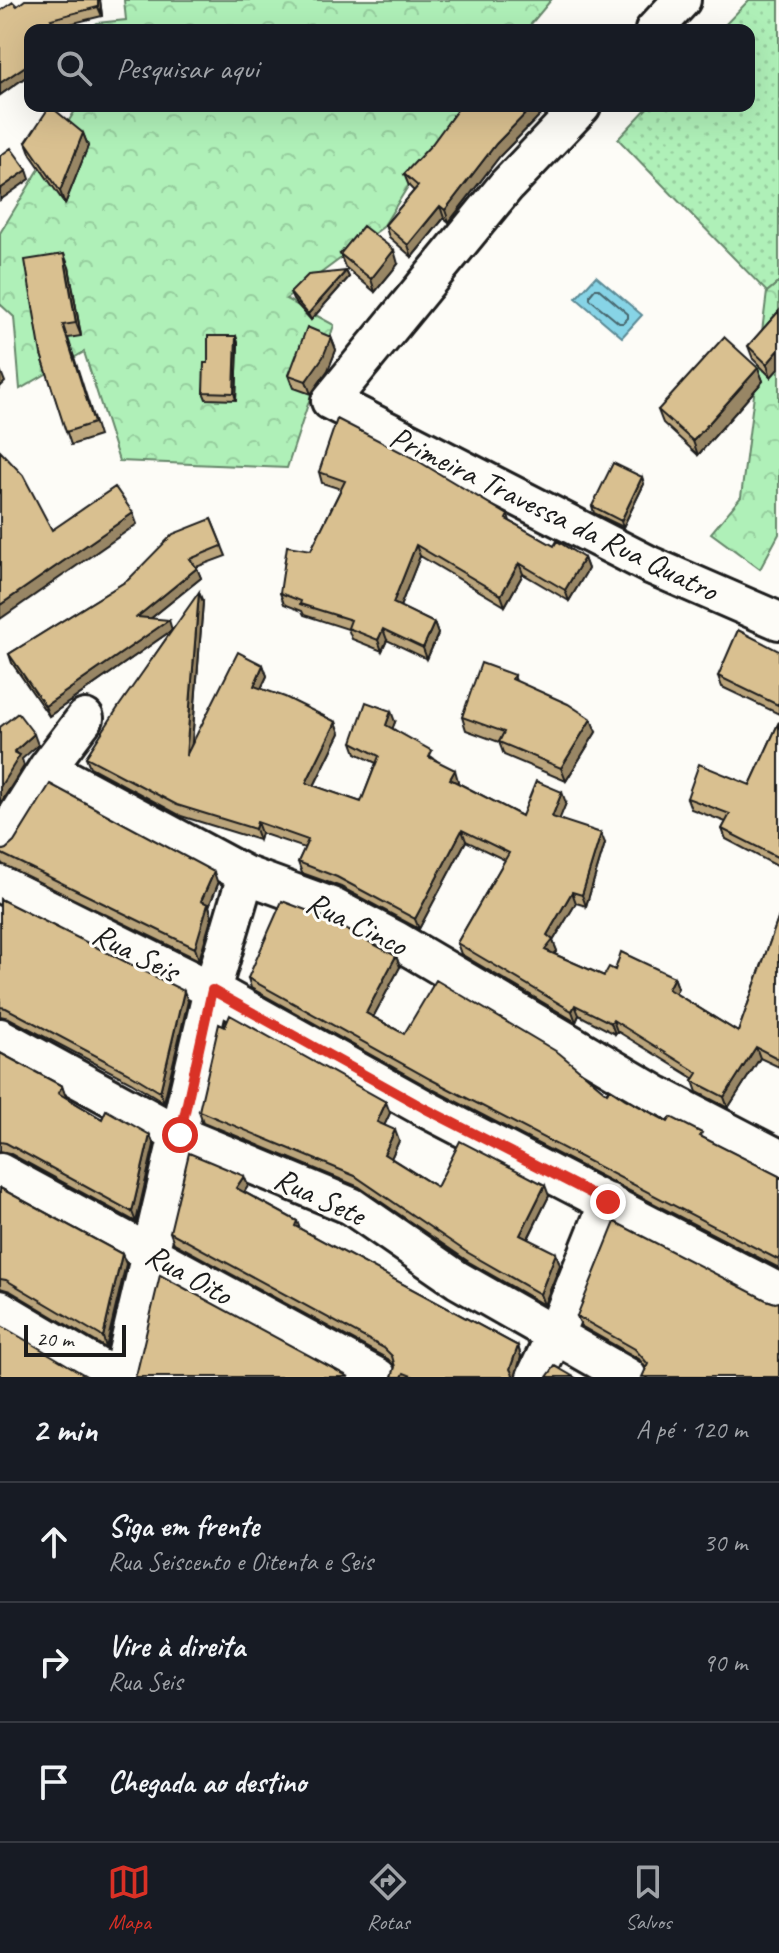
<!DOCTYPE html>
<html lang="pt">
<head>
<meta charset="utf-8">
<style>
	:root { --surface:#171b24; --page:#20242c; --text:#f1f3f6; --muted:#9ea1a6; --line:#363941; --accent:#d93025 }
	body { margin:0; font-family:Caveat,sans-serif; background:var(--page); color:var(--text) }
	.scale { position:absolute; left:24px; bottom:20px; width:102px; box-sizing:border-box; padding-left:8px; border:4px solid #1c1c1c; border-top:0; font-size:22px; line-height:28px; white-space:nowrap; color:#1c1c1c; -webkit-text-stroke:6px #fdfcf7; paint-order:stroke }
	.stop { position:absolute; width:24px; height:24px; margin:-18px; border:6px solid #d93025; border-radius:50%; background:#fff }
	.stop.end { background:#d93025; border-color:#fff; box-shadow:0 2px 8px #0008 }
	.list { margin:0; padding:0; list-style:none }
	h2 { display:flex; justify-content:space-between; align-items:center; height:104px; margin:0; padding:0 32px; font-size:34px }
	h2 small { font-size:26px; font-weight:400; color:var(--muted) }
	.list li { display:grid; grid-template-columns:52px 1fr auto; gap:24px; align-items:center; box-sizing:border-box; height:120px; padding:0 32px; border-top:2px solid var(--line) }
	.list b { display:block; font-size:30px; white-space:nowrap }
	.list p { margin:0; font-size:26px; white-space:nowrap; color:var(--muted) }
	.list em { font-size:26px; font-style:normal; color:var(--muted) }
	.icon { flex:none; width:44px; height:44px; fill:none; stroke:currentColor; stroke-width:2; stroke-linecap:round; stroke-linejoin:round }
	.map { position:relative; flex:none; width:779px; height:1377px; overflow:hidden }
	.search { position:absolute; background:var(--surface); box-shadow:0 8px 32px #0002; left:24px; right:24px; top:24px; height:88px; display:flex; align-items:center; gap:20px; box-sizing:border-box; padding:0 28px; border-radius:16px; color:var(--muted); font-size:30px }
	.sheet { height:464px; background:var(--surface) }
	nav { display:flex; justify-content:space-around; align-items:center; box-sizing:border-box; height:112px; border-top:2px solid var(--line); background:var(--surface); font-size:22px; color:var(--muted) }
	nav a { display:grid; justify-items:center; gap:4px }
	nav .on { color:var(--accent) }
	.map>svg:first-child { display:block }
</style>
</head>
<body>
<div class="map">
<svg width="779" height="1377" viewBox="0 0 779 1377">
	<defs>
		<pattern id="grass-dots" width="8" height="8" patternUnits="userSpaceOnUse" patternTransform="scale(2)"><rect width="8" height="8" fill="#aff0b8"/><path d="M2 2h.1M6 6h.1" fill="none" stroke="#96cd9e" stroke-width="1.8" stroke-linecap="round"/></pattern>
		<pattern id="forest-crowns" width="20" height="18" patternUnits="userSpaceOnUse" patternTransform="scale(2)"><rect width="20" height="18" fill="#aff0b8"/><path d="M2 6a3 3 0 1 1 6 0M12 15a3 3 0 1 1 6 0" fill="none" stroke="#96cd9e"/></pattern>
	</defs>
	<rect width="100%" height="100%" fill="#fdfcf7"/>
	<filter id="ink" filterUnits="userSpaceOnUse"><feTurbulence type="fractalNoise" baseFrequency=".0125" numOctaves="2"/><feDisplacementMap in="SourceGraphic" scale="16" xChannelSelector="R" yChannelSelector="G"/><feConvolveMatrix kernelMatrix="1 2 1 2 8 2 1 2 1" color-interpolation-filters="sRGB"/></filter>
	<g filter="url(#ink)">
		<path fill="url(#grass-dots)" stroke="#66866a" stroke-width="2" d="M749,0H779V282L767,292L618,139L649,106H749V30H720Z"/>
		<path fill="url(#forest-crowns)" stroke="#66866a" stroke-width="2" d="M124,0H551L526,30H87L97,23L126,20Z
			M75,106H463L440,134L383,227L286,299L334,325L287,468L119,461L84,352L20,389L14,317L0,304V233L76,109Z
			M779,282V534L760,569L711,533L741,497L767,292Z"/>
		<path fill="#87d4e6" stroke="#5c8a95" stroke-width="2" d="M596,276L642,315L622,337L576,298Z"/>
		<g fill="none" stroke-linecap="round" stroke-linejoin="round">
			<path stroke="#47666d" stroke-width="2" d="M595,289H599L628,314V318L623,323H619L590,299V295Z"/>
			<defs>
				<path id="minor" d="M654,30L682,0
					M582,106L506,186L330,401L650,565L779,621
					M47,768L246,875L331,906L396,940L658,1095L779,1158
					M0,843L47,768L85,718
					M0,884L212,990L424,1108L779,1292
					M0,1037L180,1135L351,1206L458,1280L628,1377
					M0,1172L378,1377
					M0,1309L115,1377
					M121,1377L212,990L246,875
					M535,1377L554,1337L608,1202"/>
			</defs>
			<use href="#minor" stroke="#1c1c1c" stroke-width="42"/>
			<use href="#minor" stroke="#fdfcf7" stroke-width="36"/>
		</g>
		<path fill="#bba57c" stroke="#1c1c1c" stroke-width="2" d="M100,0L102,16L57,27L30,74L0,95V11L17,6Z
			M541,108L543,112L500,156L449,222L444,218L412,257L389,237L385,225L414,191L409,186L404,174Z
			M83,133L88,146L65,204L31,155L26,142Z
			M340,254L398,264L375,292L345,267Z
			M69,267L81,336L68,338L99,436L71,445L41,354Z
			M346,271L349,277L311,320L293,300L290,293Z
			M779,311L771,377L753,359L748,346Z
			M236,336L238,343L236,400L206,399L203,392L208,363Z
			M331,337L336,350L328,370L311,394L294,388L289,375Z
			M758,368L763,381L698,455L663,423L658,410Z
			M319,472L508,515L510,521L554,546L584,558L588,569L569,601L523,574L505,606L420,556L400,607L434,623L438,634L427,659L387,640L382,651L352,639L348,629L304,615L302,611L284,604L280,593L311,550L341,489L322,483Z
			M642,477L644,484L623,527L594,513L592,506Z
			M211,519L226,556L196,567L201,578L150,619L172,630L203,602L192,744L263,665L267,676L261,689L336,722L340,733L314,786L361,802L376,763L356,753L352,742L395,722L392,728L436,760L458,781V783L522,816L566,803L559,819L605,843L586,906L576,903L553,941L557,951L554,954L604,976L615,970L674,977L678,988L675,993L738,1032L779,916V1067L760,1058L728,1108L697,1092L693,1081L695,1079L617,1031L615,1034L579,1015L576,1022L461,954L457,943L505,860L466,841L419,929L341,887L302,873L298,862L305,848L261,833L259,840L181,816L90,767L86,757L172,630L49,716L12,663L9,654L128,580Z
			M779,651V714L722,687L718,676Z
			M514,675L516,681L596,732L566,781L504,755L499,742L466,730L462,717Z
			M779,722V867L726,839L722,829L726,822L691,809L687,798L750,785Z
			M0,851L218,884L209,906L212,916L199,960L2,864L0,859Z
			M0,899L188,1001L164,1102L131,1082L9,1018L0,1016Z
			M396,956L400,967L373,1017L404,1034L625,1099L779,1176V1268L434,1090L251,988L248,978Z
			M0,1053L62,1086L65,1097L102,1119L150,1135L154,1145L136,1222L9,1153L0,1151Z
			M199,1111L390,1113L384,1125L399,1141L391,1158L437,1187L549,1196L528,1239L560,1265L544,1305L469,1262L359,1187L203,1122Z
			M244,1176L248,1186L244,1192L297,1221L300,1229L518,1346L521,1357L515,1377H392L395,1367L388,1359L174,1243L170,1232Z
			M0,1188L122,1254L126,1264L106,1348L10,1291L0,1288Z
			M766,1300L775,1303L646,1368L639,1359L581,1326L577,1316Z"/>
		<path fill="#988665" stroke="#1c1c1c" stroke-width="2" d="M98,0H100L102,16L98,7Z
			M30,63V74L0,95V83Z
			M533,106H542L541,108L543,112L500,156L449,222L445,210L496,144Z
			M83,133L88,146L65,204L60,191Z
			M27,170L30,179L0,200V189Z
			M440,206L444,218L412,257L408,245Z
			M394,250L398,264L375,292L371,279Z
			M64,254L69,267L81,336L76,323Z
			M346,271L349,277L311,320L308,314Z
			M236,336L238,343L236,400L234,393Z
			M331,337L336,350L328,370L311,394L306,381Z
			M779,350V368L771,377L767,364Z
			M758,368L763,381L698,455L693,441Z
			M1,372L5,382L0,387V373Z
			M642,477L644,484L623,527L621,521Z
			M133,513L137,524L0,619V605Z
			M416,545L420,556L397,614L393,603Z
			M584,558L588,569L569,601L565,590Z
			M519,563L523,574L505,606L501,595Z
			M197,568L201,578L140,627L137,617Z
			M199,592L203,602L190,767L186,756Z
			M169,620L172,630L49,716L45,706Z
			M434,623L438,634L427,659L423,648Z
			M383,629L387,640L382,651L378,640Z
			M263,665L267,676L257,697L254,686Z
			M391,711L395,722L390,735L386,725Z
			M591,719L596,732L566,781L561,768Z
			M336,722L340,733L310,794L306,783Z
			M34,734L38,745L22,759L24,766L0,804V787L14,752Z
			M455,770L458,781L454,789L450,779Z
			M562,792L566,803L556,828L552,817Z
			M257,822L261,833L259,840L255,829Z
			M462,830L466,841L419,929L415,919Z
			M601,833L605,843L586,906L582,895Z
			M214,872L218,884L209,906L212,916L199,960L195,948L201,901Z
			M572,892L576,903L553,941L557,951L548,960L545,950L547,935Z
			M396,956L400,967L370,1023L366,1013Z
			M674,977L678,988L672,999L668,989Z
			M184,991L188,1001L164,1102L160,1092Z
			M575,1005L579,1015L576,1022L572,1011Z
			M613,1020L617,1031L615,1034L611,1023Z
			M756,1047L760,1058L728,1108L724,1097Z
			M62,1086L66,1097L62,1103L58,1093Z
			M386,1102L390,1113L381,1133L377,1122Z
			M395,1130L399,1141L388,1165L384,1154Z
			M150,1135L154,1145L136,1222L132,1212Z
			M244,1176L248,1186L240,1199L236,1188Z
			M545,1185L549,1196L524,1246L520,1235Z
			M556,1253L560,1265L544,1305L540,1294Z
			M122,1254L126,1264L106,1348L103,1337Z
			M518,1346L521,1357L515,1377H513L510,1369Z"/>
		<path fill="#d9c090" stroke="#1c1c1c" stroke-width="2" d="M25,0H98V7L51,19L59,30H30V63L0,83V11L13,2L17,6Z
			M50,106L83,133L60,191L26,142Z
			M460,106H533L496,144L445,210L440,206L408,245L385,225L418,186L404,174L432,144Z
			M11,148L27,170L0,189V156Z
			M363,226L394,250L371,279L340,254Z
			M64,254L76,323L63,325L94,423L66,432L41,354L25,260Z
			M346,271L308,314L290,293L308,275Z
			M779,311V350L767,364L748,346Z
			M307,327L331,337L323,357L306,381L289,375Z
			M208,336H236L234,393L203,392L204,363H208Z
			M724,337L758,368L693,441L658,410Z
			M337,419L413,458L508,515L506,519L554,546L557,541L584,558L565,590L519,563L501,595L416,545L393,603L434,623L423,648L383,629L378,640L348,628L351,620L300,604L301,601L280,593L287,546L311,550L345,481L319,472Z
			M0,451L23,475L52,530L115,487L133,513L0,605Z
			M613,463L642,477L621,521L592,506Z
			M211,519L222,546L190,559L197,568L137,617L169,620L45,706L9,654L128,580L173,534Z
			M199,592L186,756L238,652L263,665L254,686L285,697L336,722L306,783L361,802L379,756L352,742L366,702L391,711L386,725L432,751L429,757L455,770L450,779L522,816L536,781L562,792L552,817L601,833L582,895L572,892L547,935L553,940L545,950L604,976L609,967L615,970L621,952L674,977L668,989L738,1032L779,916V1059L756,1047L724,1097L693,1081L698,1073L613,1020L611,1023L575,1005L572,1011L457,943L509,853L462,830L415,919L337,877L298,862L308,840L257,822L255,829L177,805L86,757L119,706Z
			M738,630L779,651V702L778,705L718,676Z
			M481,663L514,675L512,679L568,704L591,719L561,768L499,742L504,732L462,717Z
			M18,713L34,734L14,752L20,755L0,787V727Z
			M779,722V858L722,829L730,814L687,798L699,764L750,785Z
			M50,784L214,872L201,901L208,904L195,948L0,853V851L6,849L14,842Z
			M0,899L184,991L160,1092L127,1072L6,1008L0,1007Z
			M282,901L319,915L396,956L366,1013L404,1034L436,980L559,1053L607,1093L610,1089L625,1099L668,1122L671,1117L702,1133L700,1136L779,1176V1260L430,1079L248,978Z
			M230,1015L386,1102L377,1122L395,1130L384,1154L437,1187L460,1141L545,1185L520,1235L556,1253L540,1294L465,1251L355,1176L199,1111L219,1024L225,1027Z
			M0,1053L62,1086L58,1093L102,1119L106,1110L150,1135L132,1212L6,1143L0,1142Z
			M189,1153L244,1176L236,1188L297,1221L295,1226L518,1346L510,1369L514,1377H414L404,1373L402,1377H392L395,1367L392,1356L384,1348L170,1232Z
			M0,1188L122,1254L103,1337L6,1280L0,1279Z
			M615,1222L766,1300L775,1303L779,1302V1377H642L648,1364L635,1349L577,1316Z
			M160,1275L349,1377H135L137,1372Z
			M0,1325L88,1377H0Z
			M555,1366L574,1377H547Z"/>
	</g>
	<g fill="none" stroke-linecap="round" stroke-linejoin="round" filter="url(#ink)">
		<path stroke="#d93025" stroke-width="10" d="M180,1135L212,990L424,1108L608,1202"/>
	</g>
	<g text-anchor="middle" stroke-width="6" stroke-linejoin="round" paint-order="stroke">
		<g font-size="32" fill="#1c1c1c" stroke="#fdfcf7">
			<text transform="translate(554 513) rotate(26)" y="11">Primeira Travessa da Rua Quatro</text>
			<text transform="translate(357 923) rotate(26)" y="11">Rua Cinco</text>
			<text transform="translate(136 952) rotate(27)" y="11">Rua Seis</text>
			<text transform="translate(320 1196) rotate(25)" y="11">Rua Sete</text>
			<text transform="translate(189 1274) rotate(29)" y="11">Rua Oito</text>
		</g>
	</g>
</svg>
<div class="scale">20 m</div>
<div class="stop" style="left:180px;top:1135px"></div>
<div class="stop end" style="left:608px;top:1202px"></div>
<div class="search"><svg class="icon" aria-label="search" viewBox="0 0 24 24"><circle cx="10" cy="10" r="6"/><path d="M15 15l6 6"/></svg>Pesquisar aqui</div>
</div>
<section class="sheet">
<h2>2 min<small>A pé · 120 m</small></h2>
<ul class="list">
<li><svg class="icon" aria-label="ahead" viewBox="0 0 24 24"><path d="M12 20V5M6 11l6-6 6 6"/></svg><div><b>Siga em frente</b><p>Rua Seiscento e Oitenta e Seis</p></div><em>30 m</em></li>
<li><svg class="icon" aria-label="right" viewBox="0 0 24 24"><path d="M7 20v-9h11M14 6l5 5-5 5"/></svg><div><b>Vire à direita</b><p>Rua Seis</p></div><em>90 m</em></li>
<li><svg class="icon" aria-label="arrive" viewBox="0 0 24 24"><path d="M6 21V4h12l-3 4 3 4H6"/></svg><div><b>Chegada ao destino</b></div></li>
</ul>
</section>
<nav>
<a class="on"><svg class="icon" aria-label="map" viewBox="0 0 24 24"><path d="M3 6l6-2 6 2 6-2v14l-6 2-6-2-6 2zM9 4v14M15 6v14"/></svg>Mapa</a>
<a><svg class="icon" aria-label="directions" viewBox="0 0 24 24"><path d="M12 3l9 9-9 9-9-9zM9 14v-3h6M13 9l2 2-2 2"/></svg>Rotas</a>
<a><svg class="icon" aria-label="saved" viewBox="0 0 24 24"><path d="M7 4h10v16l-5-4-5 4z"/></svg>Salvos</a>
</nav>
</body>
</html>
